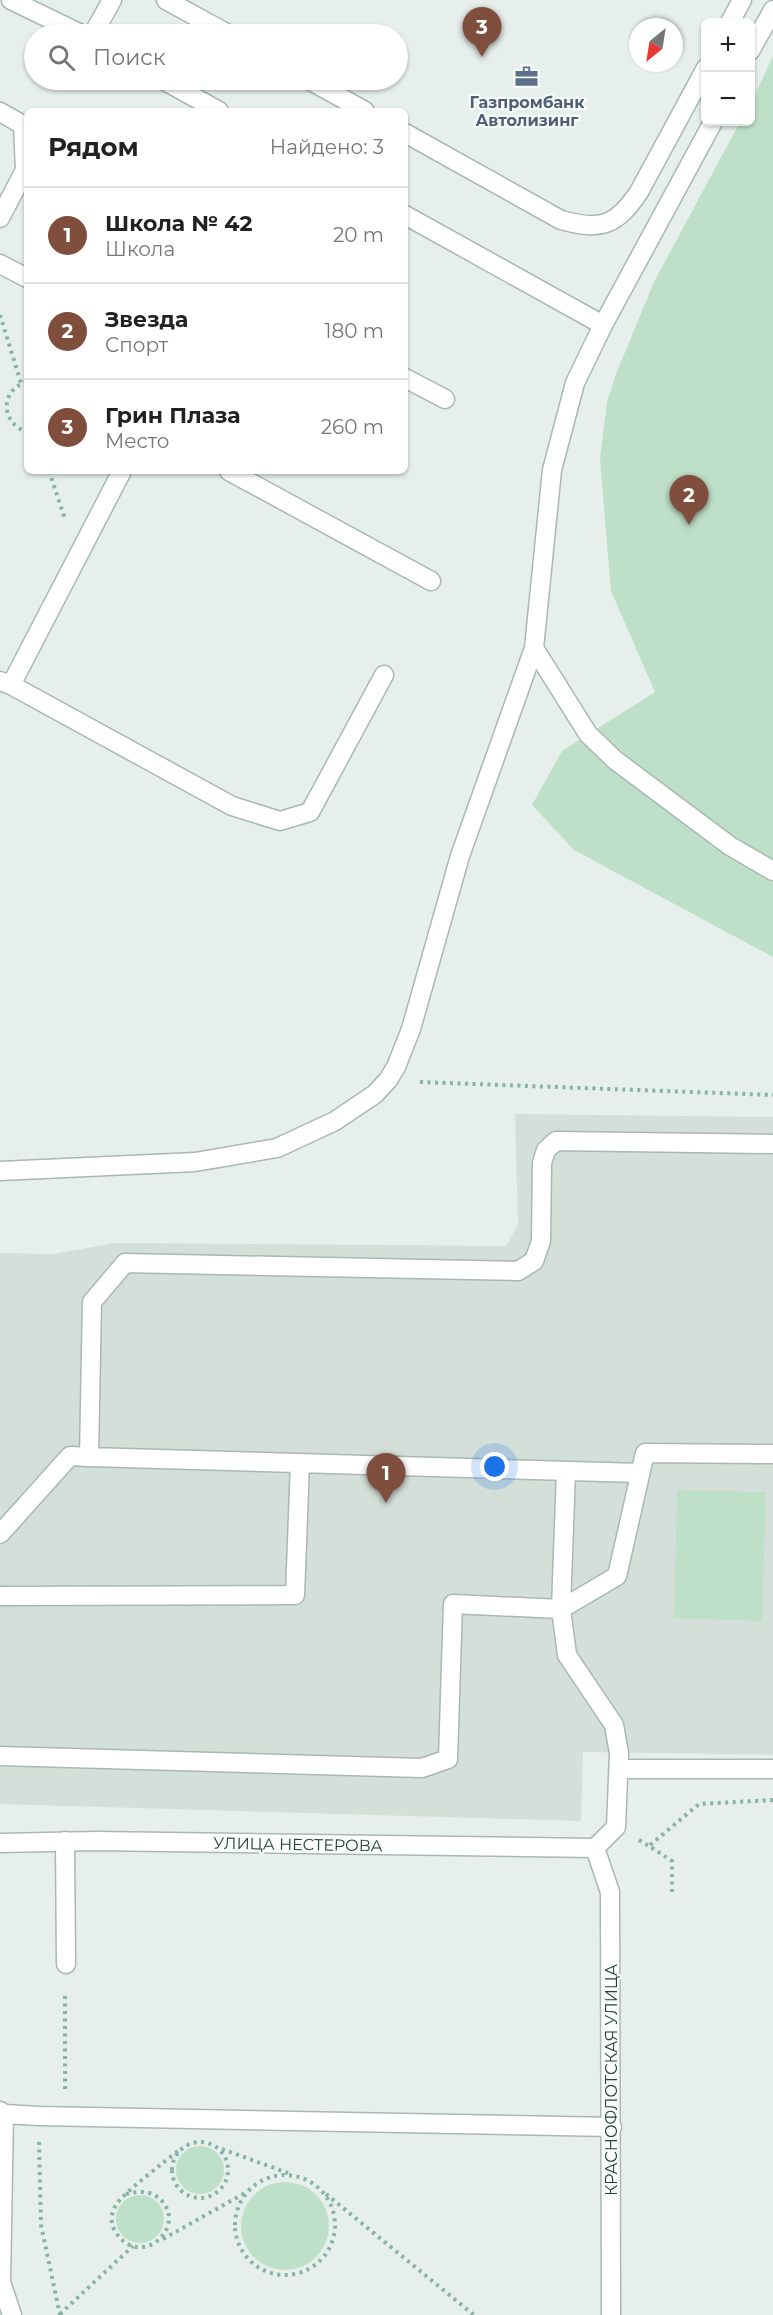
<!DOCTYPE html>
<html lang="ru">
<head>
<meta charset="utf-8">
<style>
	:root { --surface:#fff; --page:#f2f2f2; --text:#222; --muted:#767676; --line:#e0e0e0; --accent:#804e3d }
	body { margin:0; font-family:Montserrat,sans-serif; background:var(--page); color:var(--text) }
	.controls { position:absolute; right:18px; top:18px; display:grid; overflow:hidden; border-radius:9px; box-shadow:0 2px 4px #0004 }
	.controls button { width:54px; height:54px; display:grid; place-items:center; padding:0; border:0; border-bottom:2px solid var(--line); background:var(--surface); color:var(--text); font:30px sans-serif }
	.compass { position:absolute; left:629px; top:18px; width:54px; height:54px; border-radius:50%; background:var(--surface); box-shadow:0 2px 4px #0004; rotate:210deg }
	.you { position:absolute; left:495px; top:1467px; width:21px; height:21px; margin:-15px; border:4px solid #fff; border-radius:50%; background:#1a73e8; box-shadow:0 0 0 9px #1a73e833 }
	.badge { display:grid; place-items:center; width:39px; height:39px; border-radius:50%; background:var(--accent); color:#fff; font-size:20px; font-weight:700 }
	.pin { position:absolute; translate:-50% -50px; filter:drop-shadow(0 2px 3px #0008) }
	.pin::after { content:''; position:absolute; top:32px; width:21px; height:18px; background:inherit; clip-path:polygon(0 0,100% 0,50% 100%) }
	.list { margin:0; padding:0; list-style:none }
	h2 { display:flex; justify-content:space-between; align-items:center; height:78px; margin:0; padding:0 24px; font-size:26px }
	h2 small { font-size:20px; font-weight:400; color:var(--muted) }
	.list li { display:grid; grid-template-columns:39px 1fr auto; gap:18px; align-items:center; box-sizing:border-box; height:96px; padding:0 24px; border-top:2px solid var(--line) }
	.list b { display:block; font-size:22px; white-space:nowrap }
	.list p { margin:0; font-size:20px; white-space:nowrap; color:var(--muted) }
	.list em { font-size:20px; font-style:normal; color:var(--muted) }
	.icon { flex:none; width:33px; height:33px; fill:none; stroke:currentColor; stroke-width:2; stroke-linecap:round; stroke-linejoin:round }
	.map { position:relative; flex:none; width:773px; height:2315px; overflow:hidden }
	.search { position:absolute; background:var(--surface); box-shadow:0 2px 4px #0004; left:24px; top:24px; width:384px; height:66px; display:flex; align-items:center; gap:15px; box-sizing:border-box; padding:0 21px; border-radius:33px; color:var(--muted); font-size:22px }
	.panel { position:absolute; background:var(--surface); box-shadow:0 2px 4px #0004; left:24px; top:108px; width:384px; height:366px; border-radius:9px }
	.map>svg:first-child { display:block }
</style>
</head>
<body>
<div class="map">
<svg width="773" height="2315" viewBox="0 0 773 2315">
	<rect width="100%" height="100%" fill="#e6efeb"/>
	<path fill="#d4dfda" d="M515,1114L773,1117V1755L583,1752L581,1821L0,1804V1253L53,1254L115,1243L506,1246L518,1224Z"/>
	<path fill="#bfe0c8" d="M773,56V957L574,850L532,805L562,751L655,692L611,591L600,459L607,402L616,374L654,282L740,122H750L751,103Z
		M677,1490L766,1492L762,1621L674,1618Z
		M176 2170a24 24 0 1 1 48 0a24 24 0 1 1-48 0Z
		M241 2226a44 44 0 1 1 88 0a44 44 0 1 1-88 0Z
		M116 2219a24 24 0 1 1 48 0a24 24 0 1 1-48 0Z"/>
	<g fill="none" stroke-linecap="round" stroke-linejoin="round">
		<defs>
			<path id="service" d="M11,0L81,34
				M166,0L228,34
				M730,22L742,0
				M93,34L112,0
				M163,80L219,111
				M309,80L365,111
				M0,112L23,125L25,170L0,218
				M405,133L561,220C601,231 616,226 639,192L706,68
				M405,215L603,325
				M0,264L27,278
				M405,378L445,399
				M229,471L431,581
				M534,648L588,734L615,760L730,846L773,871
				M0,681L11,685L232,806L280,821L310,812L384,675
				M11,685L122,471
				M566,1471L561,1609L567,1655L614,1725L619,1753L616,1827L595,1848
				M640,1473L89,1457L92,1302L125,1263L518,1271L534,1261L541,1241L542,1163L546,1150L556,1141L773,1144
				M0,1534L70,1456L89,1457
				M0,1596L295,1595L300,1463
				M0,1756L422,1768L448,1759L453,1604L561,1609L617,1576L645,1453L773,1454
				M619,1769H773
				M65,1841L66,1964
				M0,2111L4,2114L39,2116L612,2127
				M4,2114L1,2282L12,2315"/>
			<path id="minor" d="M750,51L773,10
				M0,1171L195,1162L277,1148L335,1121L375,1094L388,1080L396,1067L411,1029L460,856L534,648L552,470L575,383L603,325L713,122
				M0,1843L96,1841L595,1848L610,1892L611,2315"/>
		</defs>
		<use href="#service" stroke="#a8b8b2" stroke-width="21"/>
		<use href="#minor" stroke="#a8b8b2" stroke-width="21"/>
		<path stroke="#86b3a5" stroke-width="4" stroke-dasharray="3 4.5" stroke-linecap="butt" d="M0,315L21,383
			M27,382C0,389 0,423 27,432
			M49,471L65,519
			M420,1082L773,1095
			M639,1840L649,1846
			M672,1892V1861L649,1846L699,1804L773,1800
			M65,2089V1992
			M172 2170a28 28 0 1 1 56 0a28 28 0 1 1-56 0Z
			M39,2142L41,2225L60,2315
			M222,2149L288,2173
			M235 2225a50 50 0 1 1 100 0a50 50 0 1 1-100 0Z
			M126,2194C139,2191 151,2190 161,2200C188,2228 139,2271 115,2231C110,2223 111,2213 116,2205C123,2193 166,2161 179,2150
			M326,2194L474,2315
			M163,2239L245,2193
			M60,2314L133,2246"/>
		<use href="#service" stroke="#fff" stroke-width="18"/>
		<use href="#minor" stroke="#fff" stroke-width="18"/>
	</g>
	<defs>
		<symbol id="office-bare" viewBox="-9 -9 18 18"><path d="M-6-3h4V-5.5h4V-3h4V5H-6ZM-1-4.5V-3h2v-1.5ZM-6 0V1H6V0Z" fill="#5c6f8a" stroke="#f7fbf9" stroke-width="2.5" paint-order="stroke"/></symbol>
	</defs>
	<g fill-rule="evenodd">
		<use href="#office-bare" x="510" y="60" width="33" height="33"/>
	</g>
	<g text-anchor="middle" stroke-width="4.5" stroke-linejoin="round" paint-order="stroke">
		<g font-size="16" font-weight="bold" fill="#4e5e75" stroke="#f7fbf9">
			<text x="527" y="108">Газпромбанк<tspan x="527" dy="18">Автолизинг</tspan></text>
		</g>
		<g font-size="16" fill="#24423a" stroke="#f7fbf9">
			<text transform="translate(298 1844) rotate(1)" y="6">УЛИЦА НЕСТЕРОВА</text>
			<text transform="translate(611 2080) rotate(-90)" y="6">КРАСНОФЛОТСКАЯ УЛИЦА</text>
		</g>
	</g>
</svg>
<div class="controls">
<button>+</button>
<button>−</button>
</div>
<svg class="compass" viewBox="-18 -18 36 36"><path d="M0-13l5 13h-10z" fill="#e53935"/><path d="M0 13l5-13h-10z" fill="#767676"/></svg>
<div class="you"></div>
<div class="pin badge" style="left:386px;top:1503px">1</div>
<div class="pin badge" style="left:689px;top:525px">2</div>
<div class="pin badge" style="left:482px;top:57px">3</div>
<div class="search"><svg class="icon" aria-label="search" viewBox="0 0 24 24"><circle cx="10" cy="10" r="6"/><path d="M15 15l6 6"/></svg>Поиск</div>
<section class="panel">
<h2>Рядом<small>Найдено: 3</small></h2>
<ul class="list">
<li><span class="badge">1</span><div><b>Школа № 42</b><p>Школа</p></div><em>20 m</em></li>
<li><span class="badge">2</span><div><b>Звезда</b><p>Спорт</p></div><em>180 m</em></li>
<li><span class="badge">3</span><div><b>Грин Плаза</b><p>Место</p></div><em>260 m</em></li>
</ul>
</section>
</div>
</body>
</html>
